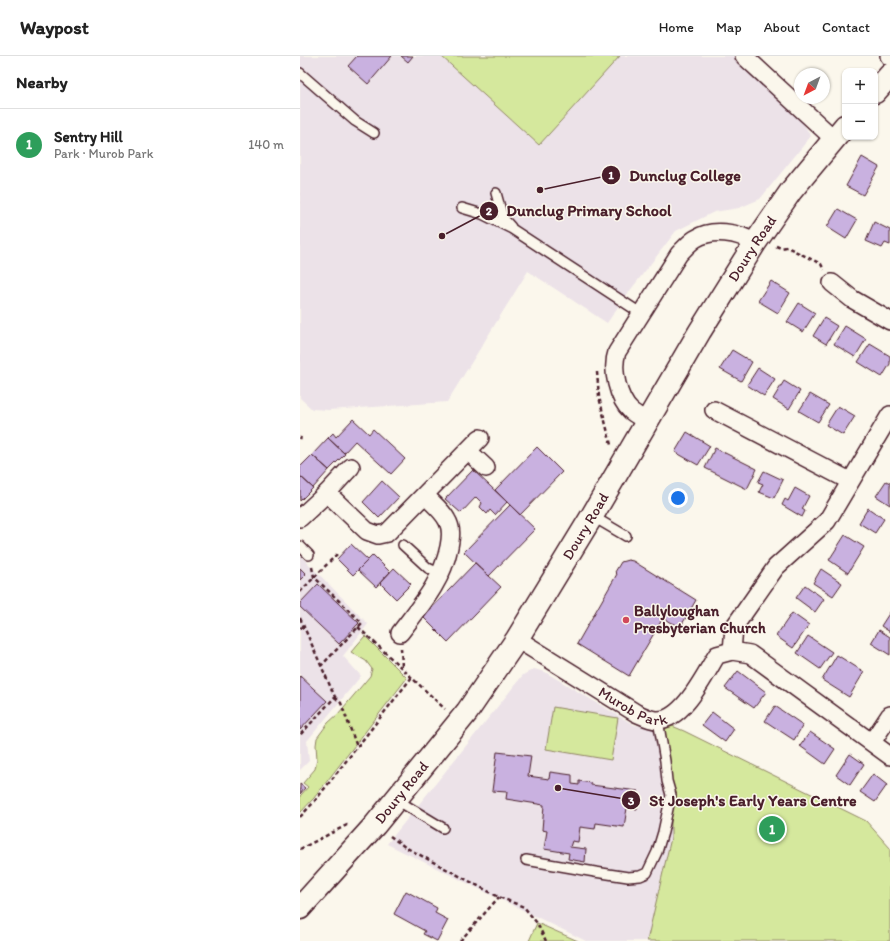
<!DOCTYPE html>
<html lang="en">
<head>
<meta charset="utf-8">
<style>
	:root { --surface:#fff; --page:#f2f2f2; --text:#222; --muted:#767676; --line:#e0e0e0; --accent:#1a73e8 }
	body { margin:0; font-family:Itim,sans-serif; background:var(--page); color:var(--text) }
	.controls { position:absolute; right:12px; top:12px; display:grid; overflow:hidden; border-radius:8px; box-shadow:0 1px 3px #0004 }
	.controls button { width:36px; height:36px; display:grid; place-items:center; padding:0; border:0; border-bottom:1px solid var(--line); background:var(--surface); color:var(--text); font:20px sans-serif }
	.compass { position:absolute; left:494px; top:12px; width:36px; height:36px; border-radius:50%; background:var(--surface); box-shadow:0 1px 3px #0004; rotate:221deg }
	.you { position:absolute; left:378px; top:442px; width:14px; height:14px; margin:-10px; border:3px solid #fff; border-radius:50%; background:#1a73e8; box-shadow:0 0 0 6px #1a73e833 }
	.badge { display:grid; place-items:center; width:26px; height:26px; border-radius:50%; background:var(--accent); color:#fff; font-size:13px; font-weight:700 }
	.pin { position:absolute; translate:-50% -50%; border:2px solid #fff; box-shadow:0 1px 4px #0006 }
	.list { margin:0; padding:0; list-style:none }
	h2 { display:flex; justify-content:space-between; align-items:center; height:52px; margin:0; padding:0 16px; font-size:17px }
	h2 small { font-size:13px; font-weight:400; color:var(--muted) }
	.list li { display:grid; grid-template-columns:26px 1fr auto; gap:12px; align-items:center; box-sizing:border-box; height:72px; padding:0 16px; border-top:1px solid var(--line) }
	.list b { display:block; font-size:15px; white-space:nowrap }
	.list p { margin:0; font-size:13px; white-space:nowrap; color:var(--muted) }
	.list em { font-size:13px; font-style:normal; color:var(--muted) }
	.map { position:relative; flex:none; width:590px; height:885px; overflow:hidden }
	header { display:flex; align-items:center; gap:24px; box-sizing:border-box; height:56px; padding:0 20px; background:var(--surface); border-bottom:1px solid var(--line) }
	header strong { font-size:19px }
	nav { display:flex; gap:22px; margin-inline-start:auto; font-size:14px }
	main { display:flex }
	aside { flex:1; background:var(--surface) }
	.map>svg:first-child { display:block }
</style>
</head>
<body>
<header>
<strong>Waypost</strong>
<nav><a>Home</a><a>Map</a><a>About</a><a>Contact</a></nav>
</header>
<main>
<aside>
<h2>Nearby<small></small></h2>
<ul class="list">
<li><span class="badge" style="background:#2e9e5b">1</span><div><b>Sentry Hill</b><p>Park · Murob Park</p></div><em>140 m</em></li>
</ul>
</aside>
<div class="map">
<svg width="590" height="885" viewBox="0 0 590 885">
	<rect width="100%" height="100%" fill="#fbf7ec"/>
	<filter id="ink" filterUnits="userSpaceOnUse"><feTurbulence type="fractalNoise" baseFrequency=".025" numOctaves="2"/><feDisplacementMap in="SourceGraphic" scale="8" xChannelSelector="R" yChannelSelector="G"/><feConvolveMatrix kernelMatrix="1 2 1 2 8 2 1 2 1" color-interpolation-filters="sRGB"/></filter>
	<g filter="url(#ink)">
		<path fill="#ece2e8" d="M0,0H435L496,57L511,80L460,143L439,152L414,156L376,175L322,245L307,267L228,215L147,346L29,354L12,353L0,342Z
			M0,499L68,568L43,600L61,620L7,685L9,705L0,714Z
			M234,613L245,616L334,669L384,675L395,682L347,885H286L87,788L223,619Z"/>
		<path fill="#d5e89d" stroke="#908464" d="M141,0H320L239,89Z
			M65,580L107,622L14,742L0,757V740L8,731L3,727L15,713L17,703L16,689L17,682L28,667L38,658L70,620L72,613L66,605L51,596Z
			M253,651L318,662L311,704L246,693Z
			M358,664L384,675L566,765L590,792V885H347L371,782V739Z
			M237,867L278,885H229Z"/>
		<path fill="#c9b1e0" stroke="#4a1f2b" d="M57,0H92L68,28L48,10Z
			M101,0H113L108,6Z
			M562,101L579,111L563,139L546,130Z
			M538,153L557,164L546,183L527,171Z
			M574,166L590,174V189L585,187L582,192L566,185Z
			M471,225L490,237L478,257L458,245Z
			M499,247L515,257L503,276L487,266Z
			M524,262L537,270L526,288L513,280Z
			M545,270L566,283L555,301L534,288Z
			M570,288L590,300V308L582,321L558,306Z
			M432,294L452,306L441,325L420,313Z
			M458,312L475,323L464,340L447,329Z
			M484,325L500,335L489,353L473,343Z
			M510,338L529,349L518,366L499,355Z
			M538,350L555,360L543,379L526,369Z
			M53,363L69,378L73,373L105,403L91,418L55,385L44,397L28,382L33,377L36,381Z
			M387,376L410,390L398,409L375,396Z
			M28,382L45,398L29,414L12,399Z
			M237,391L262,416L220,459L195,434Z
			M415,392L457,413L447,433L405,412Z
			M12,399L29,414L13,432L0,420V411Z
			M173,414L207,446L195,459L190,454L187,458L180,451L182,447L176,441L161,457L145,443Z
			M464,415L483,424L474,442L459,436L463,428L458,426Z
			M0,420L13,432L0,445Z
			M82,425L99,441L79,462L63,446Z
			M586,425L590,427V449L576,440Z
			M495,432L509,440L502,453L505,455L502,461L482,449L485,443L488,445Z
			M210,449L235,473L189,520L164,496Z
			M568,452L584,463L575,477L559,467Z
			M545,479L564,491L548,517L529,504Z
			M51,488L68,504L53,519L37,503Z
			M73,499L90,516L76,531L58,514Z
			M328,504L333,505L396,544L381,570L371,567L363,562L329,620L277,588L317,518L315,516L321,506Z
			M175,507L201,531L148,586L123,561Z
			M0,512L6,518L0,524Z
			M94,512L111,528L96,543L80,527Z
			M521,513L542,527L533,540L513,527Z
			M18,528L59,567L39,588L0,551V547Z
			M505,529L524,543L515,556L496,542Z
			M590,556V576L581,570Z
			M492,557L509,569L493,592L476,580Z
			M579,574L590,581V599L571,587Z
			M508,580L532,596L520,613L497,597Z
			M537,599L564,616L549,641L522,624Z
			M438,615L466,636L454,652L425,632Z
			M0,620L27,645L0,674Z
			M475,650L503,669L494,684L465,665Z
			M412,656L434,673L425,686L402,669Z
			M510,676L535,693L525,708L500,690Z
			M197,696L231,700L228,720L249,723L250,716L272,719V728L279,729V725L291,727V729L338,735L337,753L327,752L324,771L296,767L295,773L280,771L278,786L272,785L270,791L286,793L285,806L268,803L269,797L244,793L247,775L242,774L244,749L206,743L207,736L192,735Z
			M550,698L564,708L550,729L536,719Z
			M573,718L587,729L575,746L560,736Z
			M0,728L5,732L0,738Z
			M106,835L137,852L135,857L148,864L137,885L123,878L125,875L94,858Z"/>
		<g fill="none" stroke-linecap="round" stroke-linejoin="round">
			<defs>
				<path id="lane" d="M0,17L55,65L74,77
					M196,137L203,162L211,171
					M162,152L182,158L212,173L342,258
					M292,460L326,480
					M103,489L128,512L141,518
					M0,490L9,499
					M97,743L105,749L143,772
					M226,804L295,816L328,821L340,820L347,817L357,796L363,776L371,739L367,725L365,705L358,664"/>
				<g id="street">
					<path d="M444,0L534,83"/>
					<path d="M589,0L590,1"/>
					<path d="M532,227L552,243L590,265"/>
					<path d="M414,354L550,425"/>
					<path d="M347,366C342,362 336,359 331,355C318,343 311,313 317,296L379,198C384,193 389,187 395,183C412,172 438,176 455,187"/>
					<path d="M168,395L186,412"/>
					<path d="M27,437L51,411"/>
					<path d="M0,462L27,437L67,475L78,479L87,477L180,382"/>
					<path d="M100,577C121,549 142,526 149,491C151,481 152,472 147,464C142,454 132,447 125,439"/>
					<path id="s1" d="M217,583L336,657C343,660 350,664 357,664C383,665 405,618 417,599L432,595L450,598L590,700"/>
					<path d="M432,595L434,571L476,511L527,465L590,359"/>
					<path d="M572,686L590,659"/>
				</g>
				<g id="secondary">
					<path d="M575,36L590,19"/>
					<path id="s2" d="M0,852L75,769L167,656L217,583L292,460L400,275L455,187L491,135L545,70"/>
				</g>
			</defs>
			<use href="#lane" stroke="#4a1f2b" stroke-width="12"/>
			<use href="#street" stroke="#4a1f2b" stroke-width="20"/>
			<use href="#secondary" stroke="#4a1f2b" stroke-width="25"/>
			<path stroke="#4a1f2b" stroke-width="2.5" stroke-dasharray="4 3" stroke-linecap="butt" d="M476,190L481,192L487,191L521,208L524,214
				M297,316L299,341L311,389
				M0,383L1,381
				M12,511L14,521L62,567L21,610
				M0,536L38,497
				M0,562L35,641L0,679
				M58,571L145,653
				M0,572L4,571
				M101,592L102,611
				M35,641L41,647L57,691
				M0,761L14,746L112,621
				M90,780L105,791L199,841L224,851L237,867L246,885
				M0,793L47,769L50,770
				M160,885L199,841"/>
			<use href="#lane" stroke="#fbf7ec" stroke-width="9"/>
			<use href="#street" stroke="#fbf7ec" stroke-width="17"/>
			<use href="#secondary" stroke="#fbf7ec" stroke-width="22"/>
		</g>
	</g>
	<circle fill="#d1495b" stroke="#fbf7ec" stroke-width="1.5" cx="326" cy="564" r="4"/>
	<g text-anchor="middle" stroke-width="3" stroke-linejoin="round" paint-order="stroke">
		<g font-size="15" fill="#4a1f2b" stroke="#fbf7ec">
			<text dy="5" stroke="none"><textPath href="#s2" startOffset="802">Doury Road</textPath></text>
			<text dy="5" stroke="none"><textPath href="#s2" startOffset="478">Doury Road</textPath></text>
			<text dy="5" stroke="none"><textPath href="#s1" startOffset="135">Murob Park</textPath></text>
			<text dy="5" stroke="none"><textPath href="#s2" startOffset="154">Doury Road</textPath></text>
		</g>
		<g font-size="15" font-weight="bold" fill="#4a1f2b" stroke="#fbf7ec" text-anchor="start">
			<text x="334" y="560">Ballyloughan<tspan x="334" dy="17">Presbyterian Church</tspan></text>
		</g>
	</g>
	<path fill="none" stroke="#4a1f2b" stroke-width="1.5" d="M240 134L311 119M142 180L189 155M258 732L331 744"/>
	<g fill="#4a1f2b" stroke="#fbf7ec" stroke-width="1.5">
		<circle cx="240" cy="134" r="4"/>
		<circle cx="142" cy="180" r="4"/>
		<circle cx="258" cy="732" r="4"/>
		<circle cx="311" cy="119" r="10"/>
		<circle cx="189" cy="155" r="10"/>
		<circle cx="331" cy="744" r="10"/>
	</g>
	<g font-size="12" text-anchor="middle" font-weight="bold" fill="#fff">
		<text x="311" y="123">1</text>
		<text x="189" y="159">2</text>
		<text x="331" y="749">3</text>
	</g>
	<g font-size="16" text-anchor="middle" font-weight="bold" fill="#4a1f2b" stroke="#fbf7ec" stroke-width="3" stroke-linejoin="round" paint-order="stroke">
		<text x="385" y="125">Dunclug College</text>
		<text x="289" y="160">Dunclug Primary School</text>
		<text x="453" y="750">St Joseph's Early Years Centre</text>
	</g>
</svg>
<div class="controls">
<button>+</button>
<button>−</button>
</div>
<svg class="compass" viewBox="-18 -18 36 36"><path d="M0-13l5 13h-10z" fill="#e53935"/><path d="M0 13l5-13h-10z" fill="#767676"/></svg>
<div class="you"></div>
<div class="pin badge" style="left:472px;top:773px;background:#2e9e5b">1</div>
</div>
</main>
</body>
</html>
